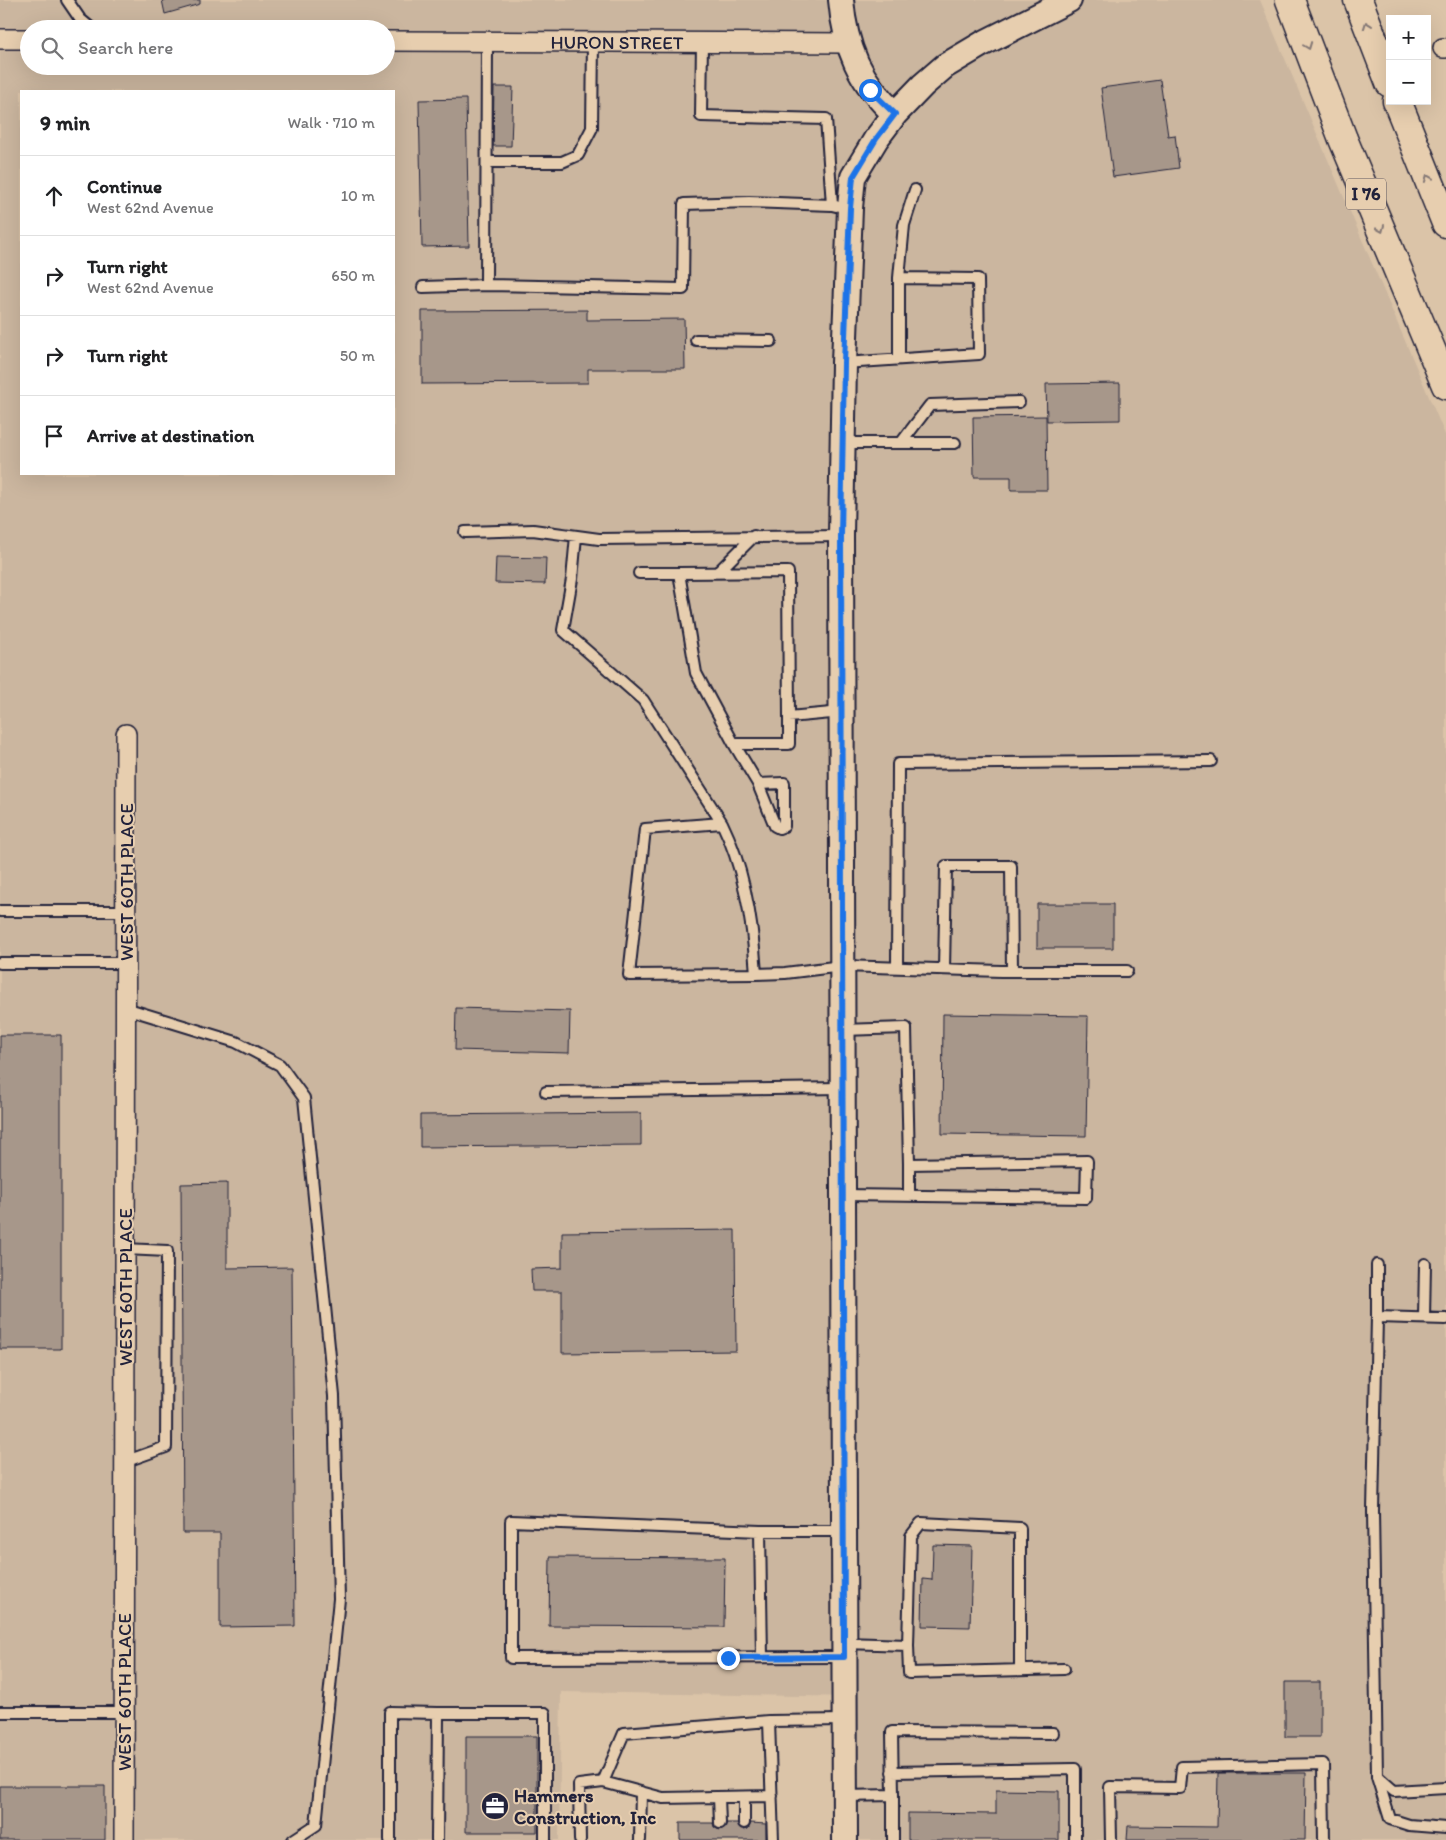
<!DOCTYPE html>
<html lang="en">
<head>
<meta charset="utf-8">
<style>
	:root { --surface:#fff; --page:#f6f6f6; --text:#202124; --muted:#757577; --line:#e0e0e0 }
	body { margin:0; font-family:Itim,sans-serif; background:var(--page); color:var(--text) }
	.controls { position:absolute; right:15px; top:15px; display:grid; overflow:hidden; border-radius:0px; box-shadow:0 5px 20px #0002 }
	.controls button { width:45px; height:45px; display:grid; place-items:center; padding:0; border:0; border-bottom:1px solid var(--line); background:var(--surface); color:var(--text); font:25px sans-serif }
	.stop { position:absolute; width:15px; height:15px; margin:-11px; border:4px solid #1a73e8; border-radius:50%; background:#fff }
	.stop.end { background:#1a73e8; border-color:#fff; box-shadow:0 1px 5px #0008 }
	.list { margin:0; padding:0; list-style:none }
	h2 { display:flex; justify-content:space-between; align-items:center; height:65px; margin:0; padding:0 20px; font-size:21px }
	h2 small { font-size:16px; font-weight:400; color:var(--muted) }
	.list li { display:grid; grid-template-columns:32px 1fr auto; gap:15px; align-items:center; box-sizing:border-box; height:80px; padding:0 20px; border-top:1px solid var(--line) }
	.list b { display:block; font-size:19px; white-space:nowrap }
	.list p { margin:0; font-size:16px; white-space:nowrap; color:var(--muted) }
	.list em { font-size:16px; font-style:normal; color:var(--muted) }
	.icon { flex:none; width:28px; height:28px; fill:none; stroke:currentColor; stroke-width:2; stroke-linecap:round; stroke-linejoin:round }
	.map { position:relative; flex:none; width:1446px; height:1840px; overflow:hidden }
	.search { position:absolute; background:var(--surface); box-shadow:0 5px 20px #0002; left:20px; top:20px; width:375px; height:55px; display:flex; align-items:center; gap:12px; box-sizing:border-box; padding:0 18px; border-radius:28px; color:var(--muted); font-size:19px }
	.panel { position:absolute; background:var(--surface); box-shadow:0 5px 20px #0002; left:20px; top:90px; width:375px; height:385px; border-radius:0px }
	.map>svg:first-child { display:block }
</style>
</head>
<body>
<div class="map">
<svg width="1446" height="1840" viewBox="0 0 1446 1840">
	<rect width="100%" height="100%" fill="#dbc4a8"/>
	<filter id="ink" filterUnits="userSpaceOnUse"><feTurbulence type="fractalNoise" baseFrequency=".02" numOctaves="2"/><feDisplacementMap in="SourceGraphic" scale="10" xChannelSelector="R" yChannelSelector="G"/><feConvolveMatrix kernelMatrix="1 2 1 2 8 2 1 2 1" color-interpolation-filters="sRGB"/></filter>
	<g filter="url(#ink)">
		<path fill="#cbb69f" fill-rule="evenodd" d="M0,0H1260L1446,437V1840H859L857,1697L561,1692L559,1840H0ZM29,29H386V66H29ZM21,91H394V474H21Z"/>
		<path fill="#a7978a" stroke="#22223b" d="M162,0H200V4L165,14Z
			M1160,80L1168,136L1175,135L1179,168L1113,177L1101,88Z
			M494,87H513L511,146H493Z
			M466,99L469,246L422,247L419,100Z
			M587,310V320L684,319L685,369H588V383L422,384V311Z
			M1120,383V420L1047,421L1046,384Z
			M1046,416L1047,490H1011V477H974L973,417Z
			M496,557L546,558L545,584L495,583Z
			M1037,904H1113V948H1037Z
			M456,1008L570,1011L569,1053L455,1050Z
			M943,1014L1088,1016L1086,1136L942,1134Z
			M0,1035H61V1349H0Z
			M641,1113V1145L420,1147V1115Z
			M227,1183V1268L292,1267L295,1626L220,1627V1533H183L181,1184Z
			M735,1230L736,1351L562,1353V1291H532L531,1269L562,1268V1232Z
			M933,1545L972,1546L970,1627L922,1626L923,1579L932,1580Z
			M550,1557L725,1558L724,1627L549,1626Z
			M1285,1682H1320V1737H1285Z
			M466,1736H537V1832H466Z
			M1218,1773H1306L1305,1840H1127L1128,1826L1217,1827Z
			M0,1786H105V1840H0Z
			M996,1790L1059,1791V1840H908V1813L996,1814Z
			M680,1823H713L714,1827L720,1830L724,1828L727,1823H737L744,1830L748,1829L751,1823L766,1824V1840H680Z"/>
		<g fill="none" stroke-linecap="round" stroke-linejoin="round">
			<defs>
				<path id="service" d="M67,0L80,19L92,29
					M487,41L486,285L683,289L684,204L749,202L832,205
					M702,42L701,116L826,119L832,205L836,206
					M487,162H562L578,155L592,128L593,42
					M899,278L904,225L915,190
					M423,287L486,285
					M696,340L771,341
					M844,363L979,354L978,279L899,278V359
					M844,443H955
					M901,443L930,405L1019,402
					M465,532L533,530L599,539L841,536
					M576,536L572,579L563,630L643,700L722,823
					M718,572L754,536
					M639,573H679
					M734,744L696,673L679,573L788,572L789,717
					M758,784L784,783V826L779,828L775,826L758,784L734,744H789V717L842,712
					M0,911H126
					M0,963H125
					M897,968L898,764L1211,761
					M944,969L946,866H1011L1012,971
					M756,974L629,975L645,829L722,823C745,870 753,923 756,974L785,973L842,966L1001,971H1127
					M125,1008L236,1042L280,1065L304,1098L334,1396L339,1599L316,1825L293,1840
					M842,1030L906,1028L909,1164L1087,1161L1086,1198L843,1195
					M546,1092L841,1088
					M909,1164V1196
					M1377,1265V1317L1446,1319
					M1377,1317L1373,1511L1377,1776L1394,1791L1446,1788
					M1424,1318L1425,1264
					M124,1462L166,1447L167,1251L125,1249
					M760,1531L762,1657
					M845,1643L908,1645L909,1673L1064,1669
					M908,1645L911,1536L921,1523L1020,1528V1670
					M844,1657L511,1658V1521L760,1531H845
					M0,1712H124
					M769,1721L773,1840
					M892,1772L1075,1769V1840
					M1377,1777L1390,1819L1409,1825L1446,1828
					M603,1782L663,1798L772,1796
					M893,1795V1840
					M845,1796L893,1795L892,1732L1053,1733
					M719,1797L720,1823
					M744,1797V1823
					M390,1840V1712L438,1713
					M437,1840L438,1713H545V1840
					M580,1840L579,1785L603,1782L624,1733L769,1721L845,1720
					M640,1840L641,1792
					M1111,1840L1110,1787L1180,1788L1182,1767L1323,1764L1324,1840"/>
				<g id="minor">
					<path d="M0,39H29"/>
					<path id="s1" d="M386,41L848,43"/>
					<path d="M1443,48H1446"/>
					<path d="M124,1840L126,734"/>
				</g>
				<path id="tertiary" d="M841,0C845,47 860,83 895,114
					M845,1840L841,536L844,363L850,208L853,177L876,139L895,114L923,85L945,66L982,44L1069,0"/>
				<path id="motorway" d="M1290,0L1343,139L1446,385
					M1358,0L1390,83
					M1397,101L1446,223"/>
			</defs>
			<use href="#service" stroke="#22223b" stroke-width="14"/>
			<use href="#minor" stroke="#22223b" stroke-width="22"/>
			<use href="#tertiary" stroke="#22223b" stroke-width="28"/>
			<use href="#motorway" stroke="#22223b" stroke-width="31"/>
			<use href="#service" stroke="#e7ceaf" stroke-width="10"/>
			<use href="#minor" stroke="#e7ceaf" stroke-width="19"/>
			<use href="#tertiary" stroke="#e7ceaf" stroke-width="24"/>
			<use href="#motorway" stroke="#e7ceaf" stroke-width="28"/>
		</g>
		<defs><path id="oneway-chevron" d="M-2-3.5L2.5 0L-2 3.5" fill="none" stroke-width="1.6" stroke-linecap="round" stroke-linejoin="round" transform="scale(1.25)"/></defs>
		<g stroke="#847875">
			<use href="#oneway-chevron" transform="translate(1367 25) rotate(-110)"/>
			<use href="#oneway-chevron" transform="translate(1308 46) rotate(69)"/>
			<use href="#oneway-chevron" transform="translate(1428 178) rotate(-112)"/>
			<use href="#oneway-chevron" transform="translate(1381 229) rotate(67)"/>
		</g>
	</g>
	<g fill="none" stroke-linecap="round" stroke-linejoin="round" filter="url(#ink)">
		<path stroke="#1a73e8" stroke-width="6" d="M728,1658L844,1657L841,536L844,363L850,208L853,177L876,139L895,114L870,90"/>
	</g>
	<defs>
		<symbol id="office-disc" viewBox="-11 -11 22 22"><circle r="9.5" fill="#22223b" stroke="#e7ceaf"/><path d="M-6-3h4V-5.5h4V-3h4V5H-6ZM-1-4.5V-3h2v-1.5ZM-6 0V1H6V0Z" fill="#fff"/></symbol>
	</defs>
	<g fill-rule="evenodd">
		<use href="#office-disc" x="479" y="1790" width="32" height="32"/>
	</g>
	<g text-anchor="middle" stroke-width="4" stroke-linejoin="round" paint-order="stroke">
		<rect fill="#e7ceaf" stroke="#5d565e" stroke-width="1" x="1346" y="178.5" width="40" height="31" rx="4"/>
		<g font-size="18" font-weight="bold" fill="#22223b">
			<text x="1366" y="200">I 76</text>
		</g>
		<g font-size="19" fill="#22223b" stroke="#e7ceaf">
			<text dy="7" stroke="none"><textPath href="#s1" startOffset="231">HURON STREET</textPath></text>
			<text transform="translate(126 882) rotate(-90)" y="7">WEST 60TH PLACE</text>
			<text transform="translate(125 1287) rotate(-90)" y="7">WEST 60TH PLACE</text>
			<text transform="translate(124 1692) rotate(-90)" y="7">WEST 60TH PLACE</text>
		</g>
		<g font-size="19" font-weight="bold" fill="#22223b" stroke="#e7ceaf" text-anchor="start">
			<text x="514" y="1802">Hammers<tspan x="514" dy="22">Construction, Inc</tspan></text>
		</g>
	</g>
</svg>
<div class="controls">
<button>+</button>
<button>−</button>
</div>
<div class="stop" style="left:870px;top:90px"></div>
<div class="stop end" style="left:728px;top:1658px"></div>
<div class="search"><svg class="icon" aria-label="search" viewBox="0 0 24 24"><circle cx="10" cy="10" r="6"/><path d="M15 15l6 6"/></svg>Search here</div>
<section class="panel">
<h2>9 min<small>Walk · 710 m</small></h2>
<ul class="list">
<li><svg class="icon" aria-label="ahead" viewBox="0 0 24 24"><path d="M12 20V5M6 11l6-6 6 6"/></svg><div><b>Continue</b><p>West 62nd Avenue</p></div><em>10 m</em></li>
<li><svg class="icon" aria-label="right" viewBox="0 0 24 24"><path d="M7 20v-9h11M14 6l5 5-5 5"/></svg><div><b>Turn right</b><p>West 62nd Avenue</p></div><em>650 m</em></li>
<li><svg class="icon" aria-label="right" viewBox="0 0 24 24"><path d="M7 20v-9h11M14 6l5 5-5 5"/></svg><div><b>Turn right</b></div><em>50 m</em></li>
<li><svg class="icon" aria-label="arrive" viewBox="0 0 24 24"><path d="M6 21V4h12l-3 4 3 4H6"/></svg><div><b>Arrive at destination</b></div></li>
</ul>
</section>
</div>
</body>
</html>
